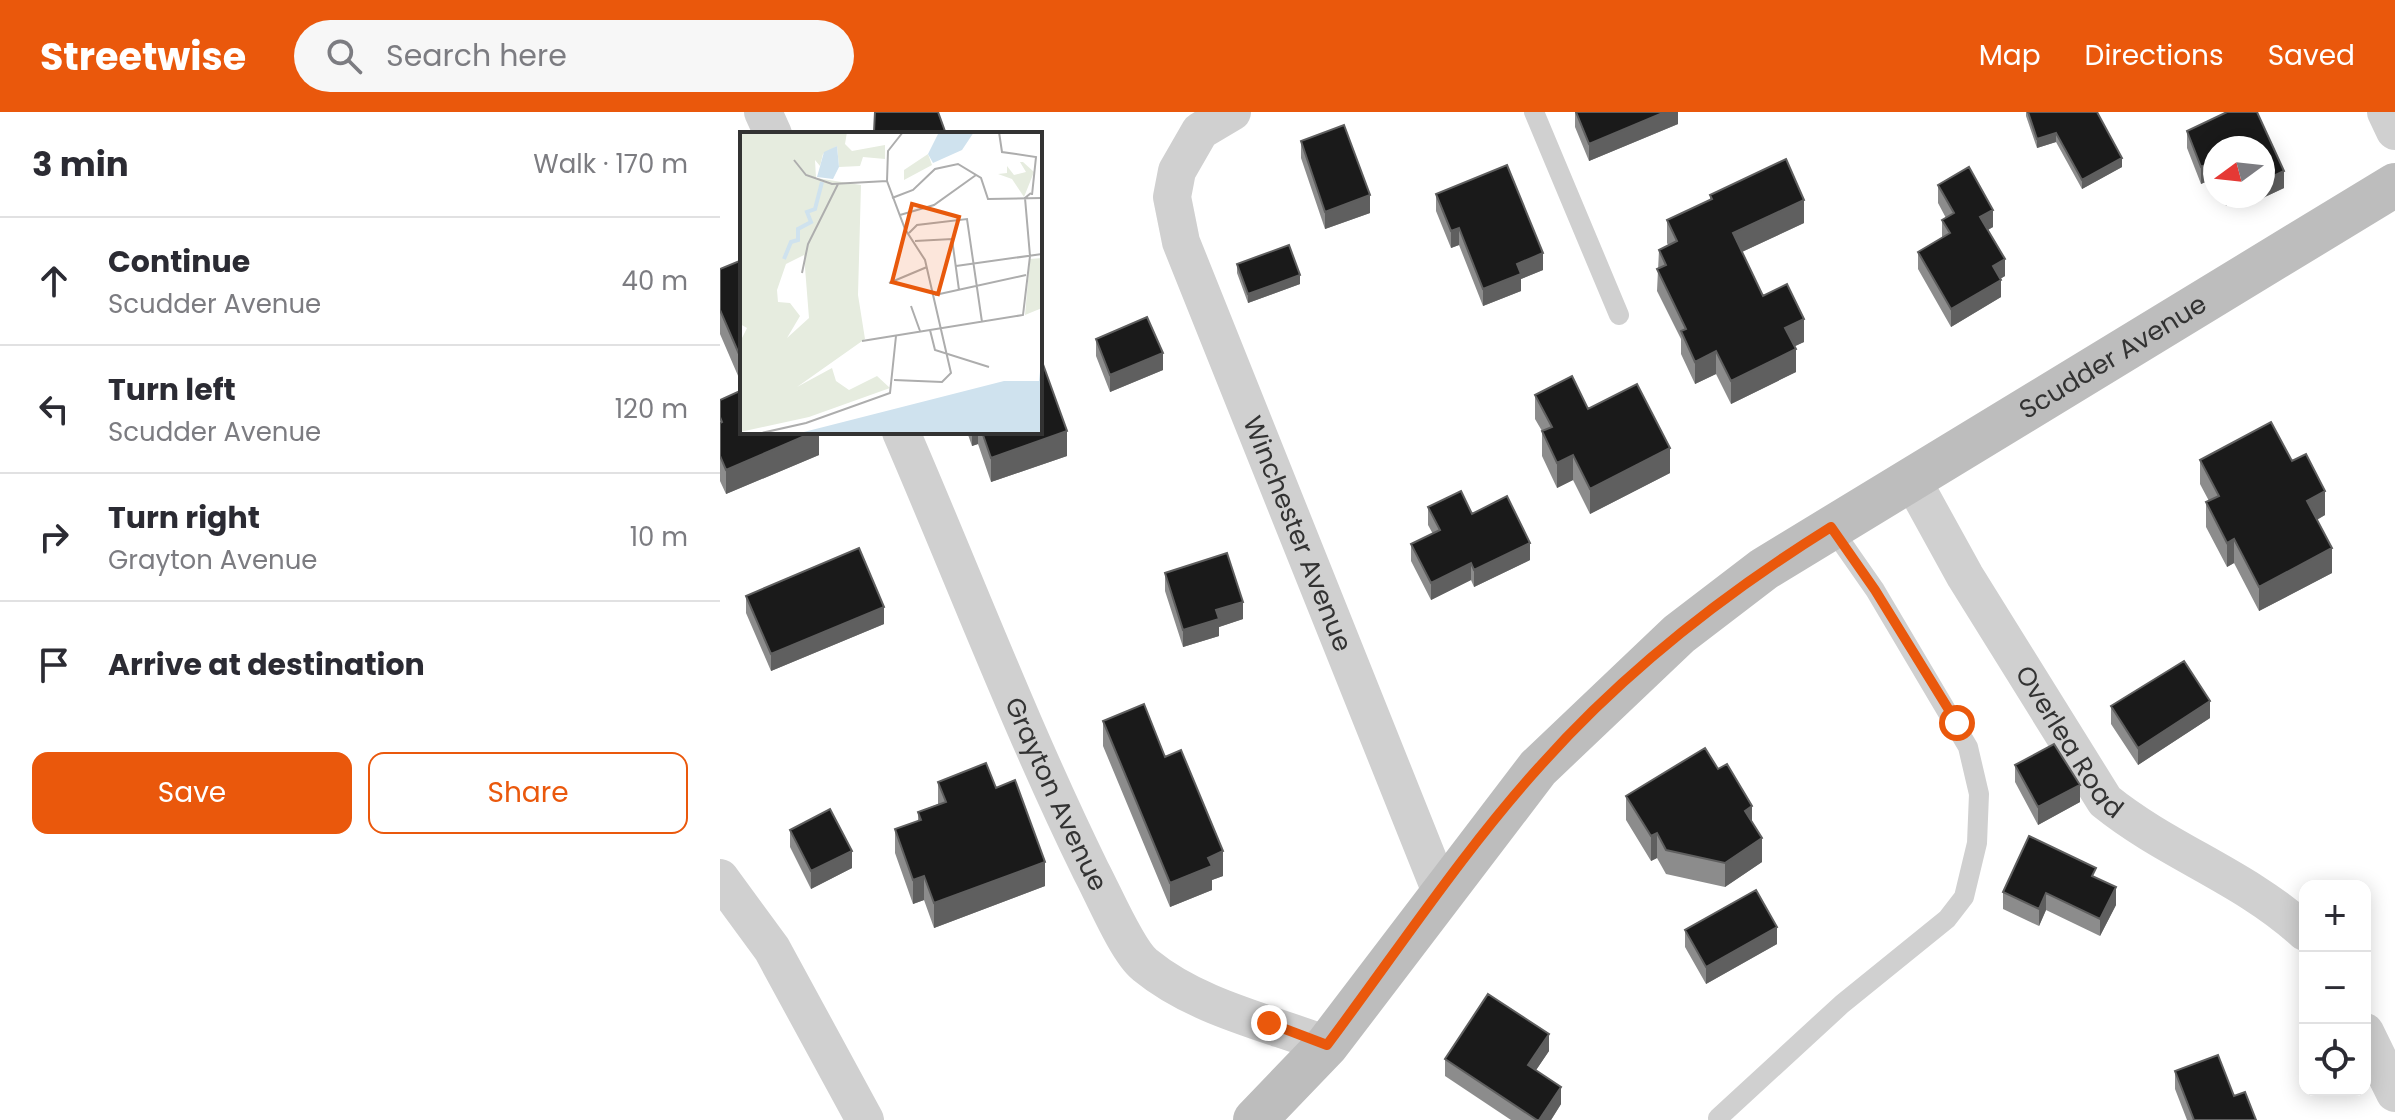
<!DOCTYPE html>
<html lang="en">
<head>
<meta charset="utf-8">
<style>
	:root { --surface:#fff; --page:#f7f7f7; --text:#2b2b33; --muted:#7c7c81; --line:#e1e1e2; --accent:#ea580c }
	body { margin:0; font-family:Poppins,sans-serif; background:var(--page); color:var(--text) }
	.controls { position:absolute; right:24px; bottom:24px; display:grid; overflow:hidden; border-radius:16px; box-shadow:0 4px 20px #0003 }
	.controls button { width:72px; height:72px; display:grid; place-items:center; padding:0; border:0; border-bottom:2px solid var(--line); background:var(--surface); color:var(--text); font:40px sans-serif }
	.compass { position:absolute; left:1483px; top:24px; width:72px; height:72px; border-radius:50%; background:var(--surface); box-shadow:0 4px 20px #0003; rotate:255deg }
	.stop { position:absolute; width:24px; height:24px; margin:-18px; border:6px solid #ea580c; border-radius:50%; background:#fff }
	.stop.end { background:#ea580c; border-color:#fff; box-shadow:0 2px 8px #0008 }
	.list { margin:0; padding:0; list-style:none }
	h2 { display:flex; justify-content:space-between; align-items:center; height:104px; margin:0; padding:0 32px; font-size:34px }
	h2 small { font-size:26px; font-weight:400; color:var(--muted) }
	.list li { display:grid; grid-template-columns:52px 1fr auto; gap:24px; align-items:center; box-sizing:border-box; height:128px; padding:0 32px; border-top:2px solid var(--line) }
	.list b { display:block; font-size:30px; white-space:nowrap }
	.list p { margin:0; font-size:26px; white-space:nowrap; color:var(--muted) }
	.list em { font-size:26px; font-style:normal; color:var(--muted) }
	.actions { display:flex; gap:16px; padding:24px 32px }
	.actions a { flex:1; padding:18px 0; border:2px solid var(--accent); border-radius:16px; text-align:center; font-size:28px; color:var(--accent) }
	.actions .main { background:var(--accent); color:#fff }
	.icon { flex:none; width:44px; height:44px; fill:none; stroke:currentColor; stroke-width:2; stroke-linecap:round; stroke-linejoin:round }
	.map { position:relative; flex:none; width:1675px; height:1008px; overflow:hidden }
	header { display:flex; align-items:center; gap:48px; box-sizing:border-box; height:112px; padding:0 40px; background:var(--accent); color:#fff }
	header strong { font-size:38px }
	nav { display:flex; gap:44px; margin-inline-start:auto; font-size:28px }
	.search { width:560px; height:72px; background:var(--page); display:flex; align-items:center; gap:20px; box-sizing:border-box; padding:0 28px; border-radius:44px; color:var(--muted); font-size:30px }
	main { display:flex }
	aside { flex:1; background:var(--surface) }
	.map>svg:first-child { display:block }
</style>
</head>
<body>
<header>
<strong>Streetwise</strong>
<div class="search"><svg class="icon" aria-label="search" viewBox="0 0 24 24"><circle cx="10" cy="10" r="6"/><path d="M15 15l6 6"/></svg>Search here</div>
<nav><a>Map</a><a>Directions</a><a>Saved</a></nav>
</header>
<main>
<aside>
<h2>3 min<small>Walk · 170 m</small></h2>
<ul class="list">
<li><svg class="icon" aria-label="ahead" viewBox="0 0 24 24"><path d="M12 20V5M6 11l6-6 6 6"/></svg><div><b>Continue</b><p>Scudder Avenue</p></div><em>40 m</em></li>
<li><svg class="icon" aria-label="left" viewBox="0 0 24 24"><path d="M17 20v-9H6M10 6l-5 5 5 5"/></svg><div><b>Turn left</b><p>Scudder Avenue</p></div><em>120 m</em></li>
<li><svg class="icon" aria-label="right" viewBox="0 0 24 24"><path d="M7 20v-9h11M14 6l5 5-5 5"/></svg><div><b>Turn right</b><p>Grayton Avenue</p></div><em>10 m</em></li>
<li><svg class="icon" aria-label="arrive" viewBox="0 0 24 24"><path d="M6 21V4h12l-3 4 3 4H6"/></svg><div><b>Arrive at destination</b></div></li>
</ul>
<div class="actions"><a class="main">Save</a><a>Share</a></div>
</aside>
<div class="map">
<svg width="1675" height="1008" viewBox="0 0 1675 1008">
	<rect width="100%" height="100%" fill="#fff"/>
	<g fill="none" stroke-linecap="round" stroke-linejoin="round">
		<path stroke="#d0d0d0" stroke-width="20" d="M814,0L899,203
			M998,1006L1122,892L1227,807L1244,785L1257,731L1259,682L1248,635L1155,478L1111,415"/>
		<g stroke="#d0d0d0" stroke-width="38">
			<path d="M43,0L53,22"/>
			<path id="s1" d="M512,0L480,19L457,59L452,85L461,130L721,780"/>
			<path d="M1666,0L1675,19"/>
			<path id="s2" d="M181,320C244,466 301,616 371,759C383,781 407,839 425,853C476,895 546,910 607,933"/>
			<path id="s3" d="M1191,366L1245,464L1385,689C1448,740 1524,764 1585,820"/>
			<path d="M0,766L52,837L145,1008"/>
			<path d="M1645,920L1675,981"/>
		</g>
		<path stroke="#bdbdbd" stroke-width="44" id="s4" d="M535,1008L607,933L818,656L959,522L1044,457L1675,73"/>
	</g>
	<path fill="#8c8c8c" d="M855,0H958V12L869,49L855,15Z
		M1306,0H1377L1402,55L1362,77L1336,30L1317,36L1306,4Z
		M1507,0H1537L1564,59V76L1532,91L1528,84H1543V36H1495V69L1494,66L1481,72L1467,36V19Z
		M581,29L650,101L605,117L581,46Z
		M1218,73L1273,115L1268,118L1285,164L1280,167L1281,185L1231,215L1198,157V140L1222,126V108L1226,106L1218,91Z
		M716,82L823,158L801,167V179L763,194L739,133L731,136L716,99Z
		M990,83L1084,111L1022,140L1043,184L1084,230L1074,234L1076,260L1011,292L996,262L975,272L961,242V227L937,179L939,138L948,133L947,131V108L990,88Z
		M1502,84H1528L1506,94Z
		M22,148V273L0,222V157Z
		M517,152L580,172L528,191L517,161Z
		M376,227L443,258L390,280L376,244Z
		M815,283L868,297L950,361L870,402L853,368L837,376L822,344V319L815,307Z
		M0,288L99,320V343L6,382L0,369Z
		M247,320H320L347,344L271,370L258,332L252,334Z
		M1480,348L1572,349L1605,403L1597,408L1612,461L1539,499L1514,451L1507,455L1486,415V390L1489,389L1480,372Z
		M708,395L752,402L810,448L754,475L751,468L711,488L691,449V432L713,422L708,413Z
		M445,461L523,507L499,515V524L463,535L445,479Z
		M26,484L164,512L51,559L26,501Z
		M1391,594L1490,606L1418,653L1391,612Z
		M383,609L445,645L503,764L492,768V778L450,795L383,634Z
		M1295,653L1360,690L1318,713L1295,670Z
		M218,670L276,676L325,774L214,816L204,788L193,792L175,741V717L198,709V700L218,692Z
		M906,684L1032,711L1042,750L1005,775L946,762L937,746L931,749L906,708Z
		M70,718L132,756L91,777L70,735Z
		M1376,766L1396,793L1380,824L1326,798L1319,814L1283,797V780Z
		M965,818L1057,832L986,872L965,835Z
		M829,939L816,958L841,992L831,1008H791L725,964V947Z
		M1455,959L1514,984L1536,1008H1467L1455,977Z"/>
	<path fill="#5f5f5f" d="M945,0H958V12L869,49V32Z
		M1336,21V30L1317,36V27Z
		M1402,46V55L1362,77V68Z
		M1494,49V66L1481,72V55Z
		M1564,59V76L1532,91V84H1543V69Z
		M650,83V101L605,117V100Z
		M1506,84H1528L1506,94Z
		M1084,88V111L1013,144V121Z
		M1273,98V115L1260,122V105Z
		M739,116V133L731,136V119Z
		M823,141V158L801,167V179L763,194V177L797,152Z
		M1285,147V164L1273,171V154Z
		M580,163V172L528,191V182Z
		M1281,168V185L1231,215V197Z
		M1084,207V230L1065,239V216Z
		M1076,237V260L1011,292V269Z
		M996,239V262L975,272V250Z
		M443,241V258L390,280V263Z
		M347,319V344L271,370V346Z
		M94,320H99V343L6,382V358Z
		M252,320H258V332L252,334Z
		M950,336V361L870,402V377Z
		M853,343V368L837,376V351Z
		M1605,379V403L1587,413V389Z
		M1514,427V451L1507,455V431Z
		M810,431V448L754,475V458Z
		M1612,436V461L1539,499V475Z
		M751,451V468L711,488V471Z
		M523,490V507L499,515V524L463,535V518L496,498Z
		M164,495V512L51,559V542Z
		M1490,589V606L1418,653V636Z
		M1360,673V690L1318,713V695Z
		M1032,694V718L1025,699Z
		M937,721V746L931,749V724Z
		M1042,726V750L1005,775V751Z
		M132,739V756L91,777V759Z
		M503,739V764L492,768V778L450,795V771L488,746Z
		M325,750V774L214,816V791Z
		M204,764V788L193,792V768Z
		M1396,775V793L1380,824V807Z
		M1326,781V798L1319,814V797Z
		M1057,815V832L986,872V855Z
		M829,922V939L808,970V953Z
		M841,975V992L831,1008H819Z"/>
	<path fill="#1a1a1a" stroke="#5f5f5f" stroke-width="2" d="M155,0H218L226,22H148L154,20Z
		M856,0H945L869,32Z
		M1308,0H1377L1402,46L1362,68L1336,21L1317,27Z
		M1507,0H1537L1564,59L1543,69V36H1495V52L1494,49L1481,55L1467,19Z
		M624,13L650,83L605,100L581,29Z
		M1066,47L1084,88L1013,121L1043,184L1067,172L1084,207L1065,216L1076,237L1011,269L996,239L975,250L961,219L966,217L937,157L946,153L939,138L957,129L947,108L992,87L990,83Z
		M787,53L823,141L797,152L801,162L763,177L739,116L731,119L716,82Z
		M1249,55L1273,98L1260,105L1285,147L1273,154L1281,168L1231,197L1198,140L1230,121L1222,108L1234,101L1218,73Z
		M569,133L580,163L528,182L517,152Z
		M22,148V249L0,198V157Z
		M427,205L443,241L390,263L376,227Z
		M320,244L347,319L271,346L262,320H320Z
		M852,264L868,297L917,272L950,336L870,377L853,343L837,351L822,319L832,315L815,283Z
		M22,278V320H94L6,358L0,344V311L2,310L0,305V288Z
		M1551,310L1572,349L1586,342L1605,379L1587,389L1612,436L1539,475L1514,427L1507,431L1486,390L1499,384L1480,348Z
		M741,379L752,402L787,384L810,431L754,458L751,451L711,471L691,432L720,418L708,395Z
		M139,436L164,495L51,542L26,484Z
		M507,441L523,490L496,498L499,507L463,518L445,461Z
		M1464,549L1490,589L1418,636L1391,594Z
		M424,592L445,645L461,638L503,739L488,746L492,754L450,771L383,609Z
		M1334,632L1360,673L1318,695L1295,653Z
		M985,636L998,657L1007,652L1032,694L1025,699L1042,726L1005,751L946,738L937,721L931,724L906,684Z
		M266,651L276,676L295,668L325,750L214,791L204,764L193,768L175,717L201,708L198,700L226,690L218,670Z
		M110,697L132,739L91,759L70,718Z
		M1309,724L1376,756L1372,764L1396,775L1380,807L1326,781L1319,797L1283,780Z
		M1036,778L1057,815L986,855L965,818Z
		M768,882L829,922L808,953L841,975L819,1008H817L725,947Z
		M1498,943L1514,984L1525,980L1536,1008H1474L1455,959Z"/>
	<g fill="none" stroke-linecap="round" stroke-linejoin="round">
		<path stroke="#ea580c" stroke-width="10" d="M549,911L607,933C676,841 743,739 821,653C904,560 1005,481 1111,415L1155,478L1237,611"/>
	</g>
	<g text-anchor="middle" stroke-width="8" stroke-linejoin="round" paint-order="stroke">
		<g font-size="26" fill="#333" stroke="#fff">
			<text dy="9" stroke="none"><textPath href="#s4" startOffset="1162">Scudder Avenue</textPath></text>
			<text dy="9" stroke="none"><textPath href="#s1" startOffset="470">Winchester Avenue</textPath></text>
			<text dy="9" stroke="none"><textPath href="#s3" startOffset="308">Overlea Road</textPath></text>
			<text dy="9" stroke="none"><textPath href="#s2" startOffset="394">Grayton Avenue</textPath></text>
		</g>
	</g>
	<g transform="translate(20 20)">
		<rect width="302" height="302" fill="#fff"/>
		<path d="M0,0H107L105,12L112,19L145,13V27L123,25L120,34L99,35L97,14L83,22L80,34L75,28L76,46L121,53L118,163L125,207L57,255L92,236L96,249L109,258L137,244L150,256L69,285L0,300V210L7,196L0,192ZM64,123L69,186L47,206L60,184L50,171L38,170L37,158L46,132ZM188,22L192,33L164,48V38ZM280,30H283L294,40L284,65L272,47L258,42L267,41V34L274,43L286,40ZM302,126V176L285,183L290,127Z" fill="#e6ecdf" fill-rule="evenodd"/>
		<path d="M199,0H234L222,18L193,31L188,22ZM97,14L99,35L93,47L77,45L84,20ZM302,221V302H56L264,249H299Z" fill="#cfe2ee"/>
		<path fill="none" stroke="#cfe2ee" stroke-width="4" d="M44,127L51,110L58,108V97L71,90L67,80L75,77L82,50"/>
		<path fill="none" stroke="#adadad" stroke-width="2" d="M259,0L262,20L296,25L292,63M54,28L66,43L92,52L147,49M152,66L173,58L195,37L218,32L241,46L248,67L302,66M160,83L194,73L236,43M169,101L177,93L227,87L242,190M175,109L212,107L219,158M216,134L302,122M62,141L68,112L98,52M149,151L187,135M195,163L286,143M171,174L180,199M190,198L195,218L249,235M122,209L283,183L290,124L285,66L291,61M154,248L202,250L211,241L185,128L165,97L147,49L148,19L163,0M17,302L66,291L150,261L156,204"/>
		<path fill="#e8590c" fill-opacity="0.15" stroke="#e8590c" stroke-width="4" d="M172,72L219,85L198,162L152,150Z"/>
		<rect width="302" height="302" fill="none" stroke="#333" stroke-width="4"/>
	</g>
</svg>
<div class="controls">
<button>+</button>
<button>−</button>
<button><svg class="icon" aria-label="locate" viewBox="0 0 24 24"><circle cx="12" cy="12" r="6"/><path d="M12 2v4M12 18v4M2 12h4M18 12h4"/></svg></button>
</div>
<svg class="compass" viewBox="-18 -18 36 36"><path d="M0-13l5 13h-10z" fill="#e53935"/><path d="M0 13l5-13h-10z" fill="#7c7c81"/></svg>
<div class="stop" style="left:1237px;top:611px"></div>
<div class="stop end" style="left:549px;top:911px"></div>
</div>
</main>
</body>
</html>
